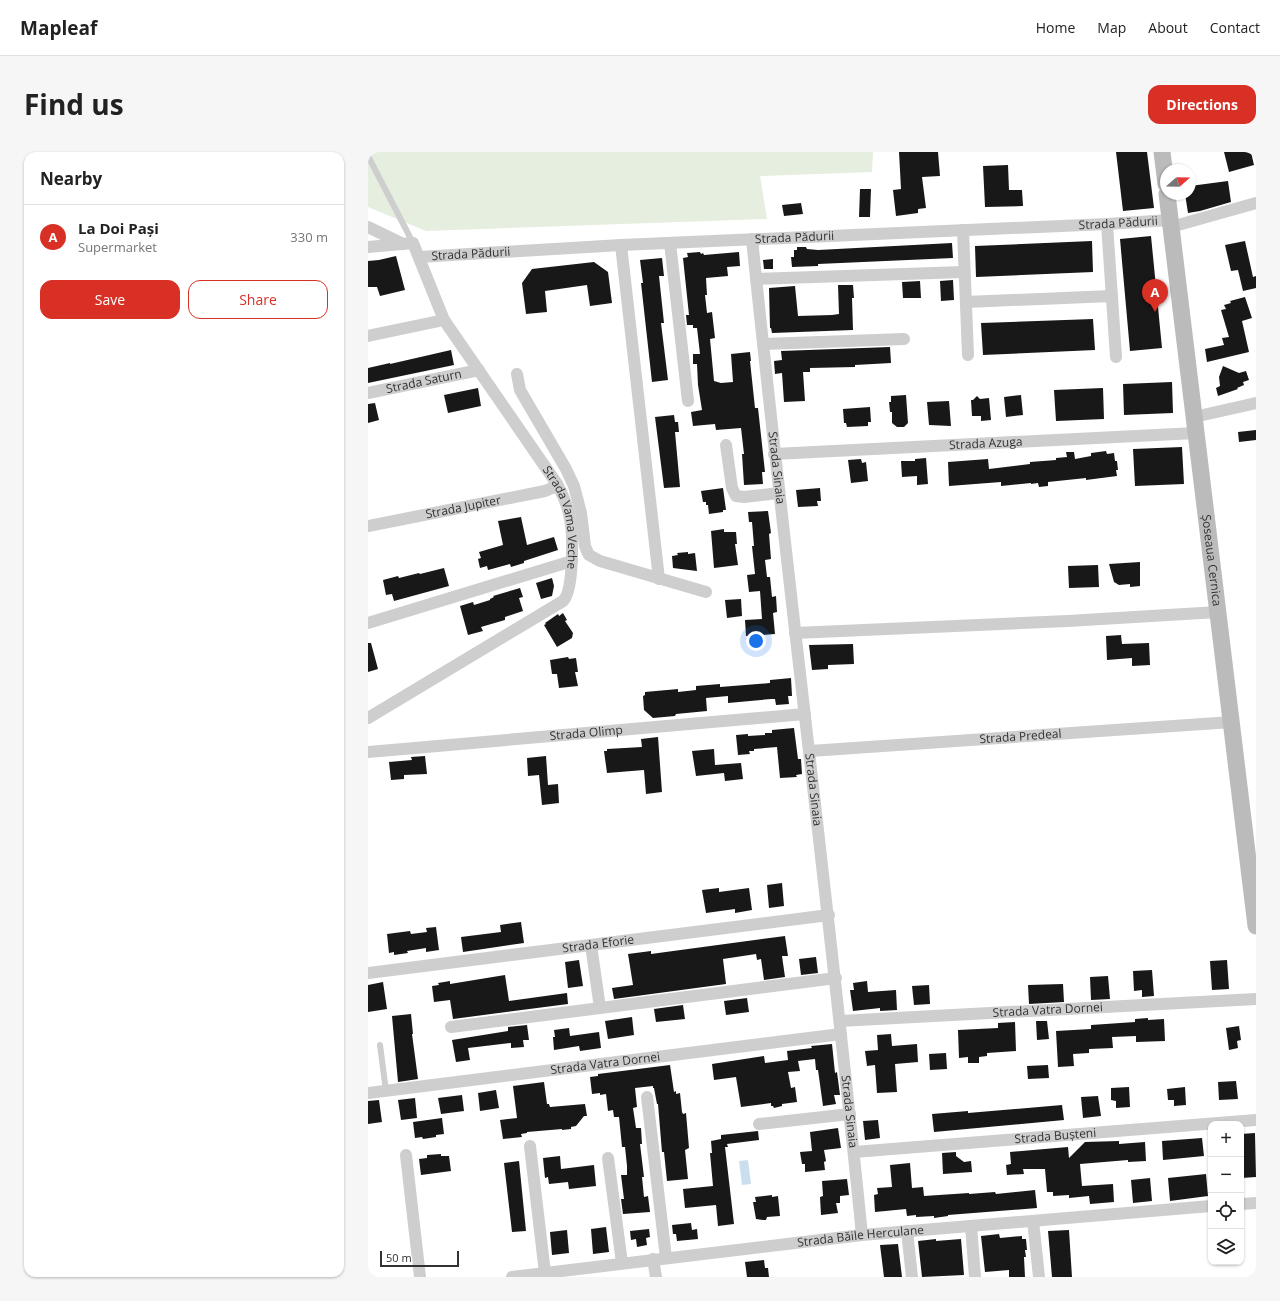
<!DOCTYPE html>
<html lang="en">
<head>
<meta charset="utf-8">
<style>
	:root { --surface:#fff; --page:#f6f6f6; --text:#222; --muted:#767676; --line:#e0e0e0; --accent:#d93025 }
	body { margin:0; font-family:"Open Sans",sans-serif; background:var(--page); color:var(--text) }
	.controls { position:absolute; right:12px; bottom:12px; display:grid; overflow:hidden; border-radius:8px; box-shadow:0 1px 3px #0004 }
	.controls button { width:36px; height:36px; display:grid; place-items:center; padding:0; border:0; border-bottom:1px solid var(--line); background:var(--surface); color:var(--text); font:20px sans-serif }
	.compass { position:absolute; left:792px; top:12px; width:36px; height:36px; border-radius:50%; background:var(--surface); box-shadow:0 1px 3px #0004; rotate:70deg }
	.scale { position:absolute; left:12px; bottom:10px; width:79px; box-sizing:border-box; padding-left:4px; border:2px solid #313131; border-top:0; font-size:11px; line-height:14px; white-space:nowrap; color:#313131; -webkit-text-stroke:3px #fff; paint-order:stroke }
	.you { position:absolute; left:388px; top:489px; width:14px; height:14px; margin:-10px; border:3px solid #fff; border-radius:50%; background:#1a73e8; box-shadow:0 0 0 6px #1a73e833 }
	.badge { display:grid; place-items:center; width:26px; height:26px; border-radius:50%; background:var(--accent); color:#fff; font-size:13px; font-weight:700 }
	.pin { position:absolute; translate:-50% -33px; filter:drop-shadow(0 1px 2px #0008) }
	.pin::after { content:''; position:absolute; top:21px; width:14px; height:12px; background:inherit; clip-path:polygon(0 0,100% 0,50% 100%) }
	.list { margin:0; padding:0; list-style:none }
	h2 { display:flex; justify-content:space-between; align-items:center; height:52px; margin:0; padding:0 16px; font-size:17px }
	h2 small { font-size:13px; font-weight:400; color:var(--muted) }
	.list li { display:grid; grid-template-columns:26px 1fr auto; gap:12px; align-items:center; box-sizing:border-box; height:64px; padding:0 16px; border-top:1px solid var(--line) }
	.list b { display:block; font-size:15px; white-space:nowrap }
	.list p { margin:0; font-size:13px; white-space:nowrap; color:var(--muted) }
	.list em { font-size:13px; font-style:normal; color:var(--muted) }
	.actions { display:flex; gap:8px; padding:12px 16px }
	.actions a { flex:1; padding:9px 0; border:1px solid var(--accent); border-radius:12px; text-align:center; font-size:14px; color:var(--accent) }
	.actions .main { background:var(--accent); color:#fff }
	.icon { flex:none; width:22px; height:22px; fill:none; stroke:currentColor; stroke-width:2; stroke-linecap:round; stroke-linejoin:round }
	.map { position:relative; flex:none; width:888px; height:1125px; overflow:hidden; border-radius:12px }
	header { display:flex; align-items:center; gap:24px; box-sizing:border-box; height:56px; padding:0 20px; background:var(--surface); border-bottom:1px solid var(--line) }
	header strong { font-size:19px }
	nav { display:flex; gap:22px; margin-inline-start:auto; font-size:14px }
	.intro { display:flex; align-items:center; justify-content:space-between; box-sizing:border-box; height:96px; padding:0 24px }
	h1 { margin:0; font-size:28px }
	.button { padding:10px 18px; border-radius:12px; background:var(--accent); color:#fff; font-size:14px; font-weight:700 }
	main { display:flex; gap:24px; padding:0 24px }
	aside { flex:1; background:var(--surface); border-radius:12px; box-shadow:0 1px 3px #0004 }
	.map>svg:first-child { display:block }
</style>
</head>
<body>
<header>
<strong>Mapleaf</strong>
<nav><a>Home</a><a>Map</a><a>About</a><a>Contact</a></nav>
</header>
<div class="intro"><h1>Find us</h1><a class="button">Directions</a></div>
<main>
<aside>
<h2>Nearby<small></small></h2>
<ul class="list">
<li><span class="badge">A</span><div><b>La Doi Pași</b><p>Supermarket</p></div><em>330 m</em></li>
</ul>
<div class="actions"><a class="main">Save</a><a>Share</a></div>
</aside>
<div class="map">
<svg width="888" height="1125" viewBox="0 0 888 1125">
	<rect width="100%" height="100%" fill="#fff"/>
	<path fill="#e6eedf" d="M0,0H505L504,20L392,24L399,67L58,79L0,55Z"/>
	<path fill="#cbdeed" d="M380,1008L383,1032L374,1033L371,1009Z"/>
	<path fill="#181818" d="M531,0H570L572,24L554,25L558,56L550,57V61L528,64L525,38L533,37Z
		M748,0H779L786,56L755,59Z
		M856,0H883L886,13L861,20Z
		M640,13L641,38H654L655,54L617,55L615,14Z
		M860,29L863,50L832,59L820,61L817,42H822V34Z
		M492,37H503L502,65H491Z
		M433,51L435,62L416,64L414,53Z
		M783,84L794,196L762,199L752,87Z
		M724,89L725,120L608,125L607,94Z
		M877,89L885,125L888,124V136L875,139L870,118L863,119L857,93Z
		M584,91L585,106L450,112V114L424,115L423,105H426V98H429V95H438L439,97L450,98Z
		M332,100L333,102L335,101L336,103L371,100L372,114L359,115L360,124L338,126L339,143H337L339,161L344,160L347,186L342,187L346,229L353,231L365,230L363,202L382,200L383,209H382L387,256H390L397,320H394L395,332L376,333L374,302H376L373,276L348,278L347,272L325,274L323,260L334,258L330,233L329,212H325V202H332L329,176H325V173H319L318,163H321L315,106L320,105L319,101Z
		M28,104L37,138L12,144L9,135H0V109L11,108Z
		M294,106L296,124H291L296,171H293L300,228L284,230L273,131H275L272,108Z
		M405,107V117H396L395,108Z
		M226,110L240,120L244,151L222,154L219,133L177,139L179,160L158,162L154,131L164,117Z
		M585,128L586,148L573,149L572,129Z
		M552,129L553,146H535L534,130Z
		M470,133H485L486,146H484L485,178L404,181L403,176H402L401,136L427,134L430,164L464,163L471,162Z
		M877,145L884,166L874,169L881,200L839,210L837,197L856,193L854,186L861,185L853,158L858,157L856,153L863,151L862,149Z
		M725,167L727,198L615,203L613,171Z
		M522,195L523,211L487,213V215L442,216V220H435L437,249L416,250L414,221L407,222L406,209L414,208L413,199Z
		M83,198L86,213L0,231V216L22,211V212Z
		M855,214L871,221L878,219L881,228L875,230L876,233L869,236L870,237L850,244L848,236L852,234L851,225Z
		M804,230L805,261L756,263L755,232Z
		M110,236L113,254L80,261L76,243Z
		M735,236L736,267L688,269L686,238Z
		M538,243L540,271L536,275H529L524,271V260H522L521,250H523V244Z
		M653,243L655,263L638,265L636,245Z
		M609,244L612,247L621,246L623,268L613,269V264H604L603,248H605Z
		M581,249L583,274L561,273L559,250Z
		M7,251L11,268L0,271V252Z
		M502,255L503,270H500V274L479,275L478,271H476L475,257Z
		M306,263L307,270H310L311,280H307L312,335L296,336L287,265Z
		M888,278V288L871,290L870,280Z
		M814,295L816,332L767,334L765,297Z
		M738,299L739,302L746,301L747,309H749L750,318H748L749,324L718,328V326L680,330V334L671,335L670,331L663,332V331L633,334V330L581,334L580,310L620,307L621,317L662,312V310L688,308V306L699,305L698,300H706L707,307L723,304V301Z
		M558,306L560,332L549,333V324L534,325L533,309H547V307Z
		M493,307L494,311L498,310L500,329L483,331L480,308Z
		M355,336L358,358H355V360L341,362L340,353H338V350H335L333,339Z
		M452,336L453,349H449L450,354L430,355L428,338Z
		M400,359L403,381L401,382L403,407L397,408L399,425H402L404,445L408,444L409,460L405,461L407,482L378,484L377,468L394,467L392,439L381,440L379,423L387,422L384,394H386L384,370H381L380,360Z
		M153,365L159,393L186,385L190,398L156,409V411L143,415L142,412L120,418L119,414L112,416L110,407L113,406L111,400L135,393L130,369Z
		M356,377V380H368L369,392H367L370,413L346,416L343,379Z
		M320,400V402L327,401L329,419L305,416L304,404L310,403L309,401Z
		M772,410V434L762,435V432L751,433L746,430L741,412Z
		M730,413L731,435L701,436L700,414Z
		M76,416L81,434L26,449L24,442L18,443L15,428L30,424L31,426L51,421L52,422Z
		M184,426L186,434L184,444L173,447L168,431Z
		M152,436L155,445L151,446L155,459L137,465V468L113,475L115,479L100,483L92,454L105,450L106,453L122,448V447L126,445L125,444Z
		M373,447L374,464L359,466L357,448Z
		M195,461L199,468L197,469L205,481L204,486L189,495L176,473L178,472L177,471L190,462L191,464Z
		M753,483L754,492L781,491L782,513L764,514V506L739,508L738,484Z
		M0,491H3L10,517L0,520Z
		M485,492L486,512L460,513V517L444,518L441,493Z
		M200,505L201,507L208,506L210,520H207L210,534L191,536L189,522H184L182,508Z
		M423,526L424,544H420L421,552L408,553L407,547H403L360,551V544L338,546L339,559L308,562L307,564L285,566L276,558L275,544L277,543V540L310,537V540L328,538V534L352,532V535L402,531V528Z
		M426,576L430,607H433L434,622L428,623L429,625L412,626L409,595L386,597V599H381L382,602L370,603L368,583L380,582V584L397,583V581H404V578Z
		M290,585L294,640L278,642L276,618L239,621L236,599H239V597L274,595L273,587Z
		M346,597L347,613L373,611L375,627L357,629L356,621L328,624L324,599Z
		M57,604L59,622L36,623V627L23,628L21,610L44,608L43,605Z
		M178,604L180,633L190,632L191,651L174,653L171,623L160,624L159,606Z
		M414,731L416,754L401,756L399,733Z
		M351,736V740L381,736L384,758L367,761V757L338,761L334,738Z
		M153,770L156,791L95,800L93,785L133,780L132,773Z
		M68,775L71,798L58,800V796L39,799L40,801L26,803V800L21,801L19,782L42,779L43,782L59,780L58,776Z
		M417,784L420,804H414L417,825L396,828L393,807L389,808L388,802L355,807L358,832L246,847L244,836L265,833L260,802L283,799V802Z
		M448,805L450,821L433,823L431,807Z
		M211,808L215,834L200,836L197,810Z
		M859,808L861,837L844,838L842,809Z
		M784,818L786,844L774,845V838L766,839L765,819Z
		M137,823L141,849L199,841L200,852L85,867L82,848L66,850L64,834L71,833L70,831L82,829V832Z
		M740,824L742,847L723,848L722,825Z
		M499,829L500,840L528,838L529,858L512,859V856L485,859L482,838H486L485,831Z
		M15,830L19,857L0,860V833Z
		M695,832L696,850L661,852L660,833Z
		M561,833L562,852L546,853L544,834Z
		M379,846L381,860L358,863L356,849Z
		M315,853L317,867L288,870L286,857Z
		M43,862L45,882H44L50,927L30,930L24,864Z
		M264,865L266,883L240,887L237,869Z
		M780,866V868L796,867L797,889L768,890V884L744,885L745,896L721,897V901L705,902L706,914L690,915L688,879L723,877V873L767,870V867Z
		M668,869H679L681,887L669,888Z
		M647,870L648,899L619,901V904L611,905V911H600V905L591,906L590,878L630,876V871Z
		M159,873L161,888H155L156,895L143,896V891L100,896L102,908L88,910L84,888L140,879V875Z
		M871,874L873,888L869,889L870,896L861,898L858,876Z
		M201,876L202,884L231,880L233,896L212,899L211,894L186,898L185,885H187L186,878Z
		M523,882L524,894L549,892L550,910L527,912L529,940L509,941L507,913L499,914L497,899L510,898L509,883Z
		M464,892L467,921L469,920L472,943H466L468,952L455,954L450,918H448L447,907L430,909L432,919L420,920L423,936L427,935L429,950L414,952V954L406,956L405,954H403V951L373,955L368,925L346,928L344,912L396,904L397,911L420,908L419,899L444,896L443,894Z
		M578,901L579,917L562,918L561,902Z
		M302,913L306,940L308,939V942L312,941L314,960L315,962L318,961L321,996L317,998L320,1027L299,1029L296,1000H294L290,952H289L286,936H285V934L267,936L269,955L265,956L268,976H273L274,992H272L276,1025H274L276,1045L280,1044L282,1060L255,1062L253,1047H256L253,1023H259V1014L257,995H254L251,965H246L245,958L240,959L238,942L232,943V941L224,942L222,925L230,924V922Z
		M680,913L681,926L660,927L659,914Z
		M868,929L870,947L851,948L850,930Z
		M176,930L179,952H181L182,955L217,952L219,964H216L208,974L203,975V977L194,978V977L159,980V981L153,982L154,985L135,987L132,968L149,966L145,934Z
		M761,935L762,955L748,956V949L743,948V936Z
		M817,935L818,953L806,954V948H800L799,937Z
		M128,938L131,956L112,959L110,941Z
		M94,943L96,959L73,962L70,946Z
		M730,944L733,964L715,966L713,945Z
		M47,946L49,966L33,968L30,948Z
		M11,948L14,970L0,972V949Z
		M694,953L696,968L566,980L564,962L600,959V961Z
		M74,966L76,982L68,983V985L55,987L54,985L47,986L45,970Z
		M510,968L512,986L497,988L495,969Z
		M470,976L473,996L456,998L458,1009L456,1010L457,1018L437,1020V1012H434L432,1000L444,999L442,980Z
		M390,979L391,988L359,992L360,995H357L366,1072L350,1074L348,1053L317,1056L315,1037L345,1034L342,1001H344L343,989L353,987V983Z
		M887,981L888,1025L873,1026V982Z
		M834,986L836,1004L795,1008L794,989Z
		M751,989V992L777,990L778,1009L760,1010V1008L712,1012L714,1034L745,1032L746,1050L722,1052L721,1044L701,1046V1043L685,1044V1040H679L677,1017H655L656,1022L639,1023L638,1013L643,1012L642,1000L700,995L701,1006L717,990Z
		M588,1000V1004L596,1010L603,1009L604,1020L575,1022L574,1001Z
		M73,1002V1004H81L83,1019L53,1023L51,1007L59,1006V1003Z
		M192,1004L193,1017L226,1013L228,1034L201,1037L200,1030L181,1032L180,1025L177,1026L175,1006Z
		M151,1009L158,1079L144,1080L136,1011Z
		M542,1011L544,1036L555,1035L556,1044L601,1041V1042L627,1040L628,1042L667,1038L669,1056L580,1063V1064L566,1066V1064L548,1065V1063L539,1064L538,1057L507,1060L506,1043L510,1042L509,1036L524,1035L522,1013Z
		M838,1022L840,1044L802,1049L800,1026Z
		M782,1026L784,1049L765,1051L763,1028Z
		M479,1027L481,1043L472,1044V1051H468L470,1061L453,1063L452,1045L455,1044L454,1029Z
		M404,1043V1045L410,1044L412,1064L399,1065L398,1068H395L388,1067L385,1050H388L387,1045Z
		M323,1071L324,1078L329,1077L330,1087L309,1089L308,1082H305L304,1073Z
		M238,1075L241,1100L225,1102L223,1077Z
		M281,1077L282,1085L278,1086L279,1093L269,1095L268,1087L263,1088L262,1079Z
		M199,1078L201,1101L184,1103L182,1080Z
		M701,1078L704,1125H684L680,1079Z
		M631,1082L632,1086L654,1084V1087H658L659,1098H657L658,1105H656L657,1125H641V1118L617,1120L613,1084Z
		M568,1087V1089L593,1087L596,1123L554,1125L550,1089Z
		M530,1092L534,1125H516L512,1093Z
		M396,1108L397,1116H400L401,1125H379L377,1110Z"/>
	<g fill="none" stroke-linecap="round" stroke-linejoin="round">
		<path stroke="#cecece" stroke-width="6" d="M0,4L45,91
			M12,893L18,939"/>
		<g stroke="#cecece" stroke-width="12">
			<path d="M739,72L748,205"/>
			<path d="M0,75L35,92"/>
			<path d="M803,75L888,51"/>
			<path d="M595,78L600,203"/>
			<path id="s1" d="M384,87C418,420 461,751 494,1083"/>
			<path d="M302,91L320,249"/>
			<path d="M253,93L291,427"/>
			<path id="s2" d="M0,95L45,91L76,168L189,332C195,343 200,354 202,367C205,381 206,439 195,449L0,566"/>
			<path id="s3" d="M51,105L253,93L739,72L802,68"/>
			<path d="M388,127L596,120"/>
			<path d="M598,150L744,144"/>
			<path d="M0,184L76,168"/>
			<path d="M395,192L536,187"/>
			<path d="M149,222L152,238L198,317L206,334L213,361L217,394L219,399L221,403L232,409L338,440"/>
			<path id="s4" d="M0,241L111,218"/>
			<path d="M826,265L888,251"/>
			<path d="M358,293L364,336L368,344L376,345L411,341"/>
			<path id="s5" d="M406,302L828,281"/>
			<path id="s6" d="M0,374L177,339L184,336L189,332"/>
			<path d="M0,471L204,409"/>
			<path d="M427,481L700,469L850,460"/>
			<path id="s7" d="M442,599L864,570"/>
			<path id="s8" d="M0,600L437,562"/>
			<path d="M223,793L232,856"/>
			<path id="s9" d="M0,821L461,763"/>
			<path id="s10" d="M472,869L888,847"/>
			<path d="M83,875L468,826"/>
			<path id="s11" d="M0,941L473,882"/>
			<path d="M279,945L298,1106"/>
			<path d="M391,972L482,962"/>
			<path d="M162,994L177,1121"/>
			<path id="s12" d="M486,1000L888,968"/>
			<path d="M38,1003L52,1125"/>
			<path d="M240,1006L254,1111"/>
			<path d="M873,1052L888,1051"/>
			<path d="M665,1069L671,1125"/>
			<path d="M603,1074L607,1125"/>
			<path d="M539,1079L544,1125"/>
			<path d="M285,1107L288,1125"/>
			<path id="s13" d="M144,1125L494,1083L843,1054"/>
		</g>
		<g stroke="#bbb" stroke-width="17">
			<path d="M794,0L798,32"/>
			<path id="s14" d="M799,42L888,774"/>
		</g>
	</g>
	<g text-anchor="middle" stroke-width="4" stroke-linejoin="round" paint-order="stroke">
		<g font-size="12" fill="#313131" stroke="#fff">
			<text dy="4" stroke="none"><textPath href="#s3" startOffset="700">Strada Pădurii</textPath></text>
			<text dy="4" stroke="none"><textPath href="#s3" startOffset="376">Strada Pădurii</textPath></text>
			<text dy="4" stroke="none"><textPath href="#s3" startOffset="52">Strada Pădurii</textPath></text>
			<text dy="4" stroke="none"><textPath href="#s4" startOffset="57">Strada Saturn</textPath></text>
			<text dy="4" stroke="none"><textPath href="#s5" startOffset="212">Strada Azuga</textPath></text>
			<text dy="4" stroke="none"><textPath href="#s1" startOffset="230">Strada Sinaia</textPath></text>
			<text dy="4" stroke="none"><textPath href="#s6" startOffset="97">Strada Jupiter</textPath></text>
			<text dy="4" stroke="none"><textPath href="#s2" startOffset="361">Strada Vama Veche</textPath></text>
			<text dy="4" stroke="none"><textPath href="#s14" startOffset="369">Șoseaua Cernica</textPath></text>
			<text dy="4" stroke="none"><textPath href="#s8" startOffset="219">Strada Olimp</textPath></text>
			<text dy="4" stroke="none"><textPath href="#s7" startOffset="211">Strada Predeal</textPath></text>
			<text dy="4" stroke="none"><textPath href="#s1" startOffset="554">Strada Sinaia</textPath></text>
			<text dy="4" stroke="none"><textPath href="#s9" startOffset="232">Strada Eforie</textPath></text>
			<text dy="4" stroke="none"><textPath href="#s10" startOffset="208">Strada Vatra Dornei</textPath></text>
			<text dy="4" stroke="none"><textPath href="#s11" startOffset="239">Strada Vatra Dornei</textPath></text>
			<text dy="4" stroke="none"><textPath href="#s1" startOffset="878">Strada Sinaia</textPath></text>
			<text dy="4" stroke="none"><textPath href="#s12" startOffset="202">Strada Bușteni</textPath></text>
			<text dy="4" stroke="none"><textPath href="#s13" startOffset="351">Strada Băile Herculane</textPath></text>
		</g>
	</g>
</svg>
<div class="controls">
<button>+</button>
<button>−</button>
<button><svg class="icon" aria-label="locate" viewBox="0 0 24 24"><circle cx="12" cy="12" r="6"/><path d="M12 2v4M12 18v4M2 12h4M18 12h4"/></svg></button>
<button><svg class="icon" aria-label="layers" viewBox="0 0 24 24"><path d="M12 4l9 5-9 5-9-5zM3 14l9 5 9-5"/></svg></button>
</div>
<svg class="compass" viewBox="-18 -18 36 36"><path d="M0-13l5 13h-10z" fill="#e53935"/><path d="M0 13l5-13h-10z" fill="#767676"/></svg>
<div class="scale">50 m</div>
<div class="you"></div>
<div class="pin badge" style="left:787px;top:160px">A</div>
</div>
</main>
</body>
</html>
